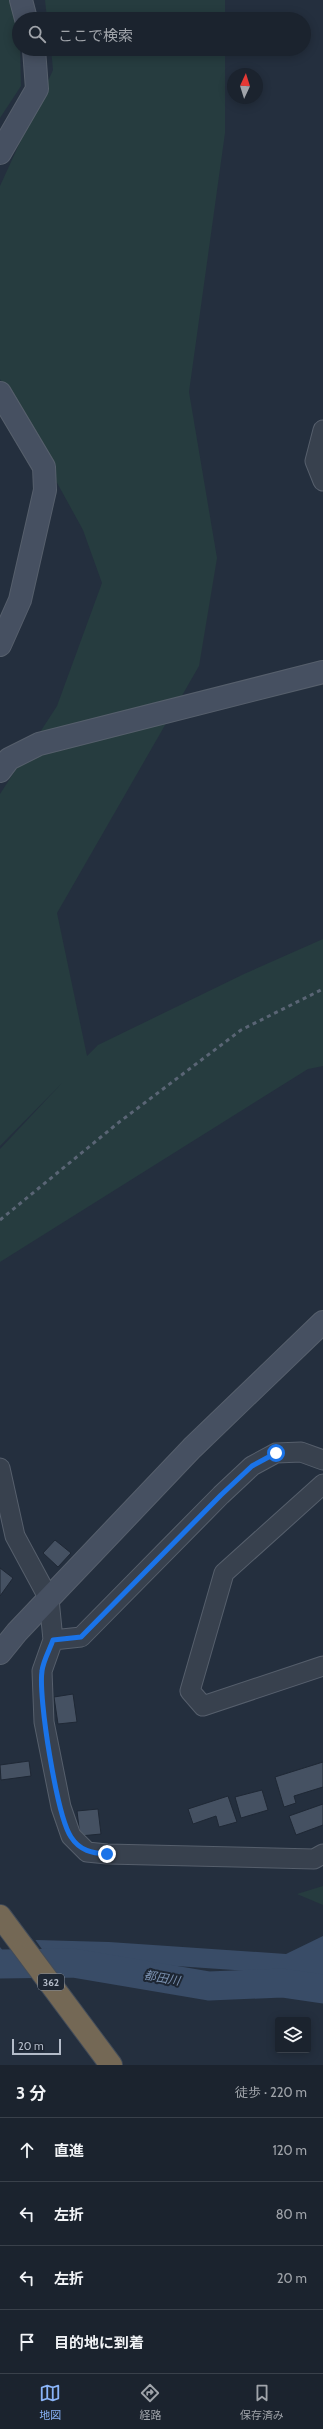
<!DOCTYPE html>
<html lang="ja">
<head>
<meta charset="utf-8">
<style>
	:root { --surface:#1b232e; --page:#282f3a; --text:#f1f3f6; --muted:#a0a4aa; --line:#39404a; --accent:#8ab4f8 }
	body { margin:0; font-family:Cabin,"Noto Sans JP",sans-serif; background:var(--page); color:var(--text) }
	.controls { position:absolute; right:12px; bottom:12px; display:grid; overflow:hidden; border-radius:4px; box-shadow:0 2px 10px #0003 }
	.controls button { width:36px; height:36px; display:grid; place-items:center; padding:0; border:0; border-bottom:1px solid var(--line); background:var(--surface); color:var(--text); font:20px sans-serif }
	.compass { position:absolute; left:227px; top:68px; width:36px; height:36px; border-radius:50%; background:var(--surface); box-shadow:0 2px 10px #0003; rotate:4deg }
	.scale { position:absolute; left:12px; bottom:10px; width:49px; box-sizing:border-box; padding-left:4px; border:2px solid #b4bcc9; border-top:0; font-size:11px; line-height:14px; white-space:nowrap; color:#b4bcc9; -webkit-text-stroke:3px #1d2633; paint-order:stroke }
	.stop { position:absolute; width:12px; height:12px; margin:-9px; border:3px solid #1a73e8; border-radius:50%; background:#fff }
	.stop.end { background:#1a73e8; border-color:#fff; box-shadow:0 1px 4px #0008 }
	.list { margin:0; padding:0; list-style:none }
	h2 { display:flex; justify-content:space-between; align-items:center; height:52px; margin:0; padding:0 16px; font-size:17px }
	h2 small { font-size:13px; font-weight:400; color:var(--muted) }
	.list li { display:grid; grid-template-columns:26px 1fr auto; gap:12px; align-items:center; box-sizing:border-box; height:64px; padding:0 16px; border-top:1px solid var(--line) }
	.list b { display:block; font-size:15px; white-space:nowrap }
	.list em { font-size:13px; font-style:normal; color:var(--muted) }
	.icon { flex:none; width:22px; height:22px; fill:none; stroke:currentColor; stroke-width:2; stroke-linecap:round; stroke-linejoin:round }
	.map { position:relative; flex:none; width:323px; height:2065px; overflow:hidden }
	.search { position:absolute; background:var(--surface); box-shadow:0 2px 10px #0003; left:12px; right:12px; top:12px; height:44px; display:flex; align-items:center; gap:10px; box-sizing:border-box; padding:0 14px; border-radius:22px; color:var(--muted); font-size:15px }
	.sheet { height:308px; background:var(--surface) }
	nav { display:flex; justify-content:space-around; align-items:center; box-sizing:border-box; height:56px; border-top:1px solid var(--line); background:var(--surface); font-size:11px; color:var(--muted) }
	nav a { display:grid; justify-items:center; gap:2px }
	nav .on { color:var(--accent) }
	.map>svg:first-child { display:block }
</style>
</head>
<body>
<div class="map">
<svg width="323" height="2065" viewBox="0 0 323 2065">
	<rect width="100%" height="100%" fill="#242f3e"/>
	<path fill="#263c3f" d="M0,0H19L21,86L0,118Z
		M45,0H225V19H47Z
		M51,49H225V133L189,392L217,558L199,666L57,913L87,1056L98,1045L244,974L323,939V1066L308,1069L0,1262V1149L63,1082L0,1146V794L57,706L102,583L83,530L0,379V186L53,70Z
		M323,1886V1905L297,1894Z"/>
	<path fill="#394c67" d="M323,1936V1976L0,1954V1939L109,1942L286,1954Z"/>
	<path fill="#242f3e" d="M0,1937L34,1938L49,1959L7,1956L0,1947Z"/>
	<g fill="none" stroke-linecap="round" stroke-linejoin="round">
		<path stroke="#394c67" stroke-width="29" d="M0,1964L73,1963L209,1986L282,1983L323,1989"/>
	</g>
	<path fill="#455162" stroke="#1f2835" d="M55,1540L71,1553L58,1567L43,1553Z
		M0,1568L13,1578L0,1596Z
		M73,1694L77,1722L58,1724L54,1697Z
		M29,1761L31,1776L1,1780L0,1765Z
		M323,1762V1787L294,1796L296,1803L284,1807L275,1777Z
		M262,1790L268,1810L241,1818L235,1797Z
		M228,1796L237,1822L219,1827L216,1816L193,1824L188,1809Z
		M323,1804V1825L296,1835L289,1816Z
		M98,1809L101,1834L80,1836L77,1811Z"/>
	<g fill="none" stroke-linecap="round" stroke-linejoin="round">
		<defs>
			<path id="street" d="M323,430L315,461L323,481
				M0,1468L15,1536L49,1599L53,1640L42,1671L44,1722L61,1807L71,1836L87,1852L107,1854L314,1859L323,1854
				M323,1484L224,1573L190,1691L203,1706L323,1666
				M53,1640L81,1637L221,1495L252,1466L276,1453L301,1452L323,1460"/>
			<path id="secondary" d="M21,0L26,19
				M0,153L37,89L34,49
				M0,393L44,467L45,490L20,600L0,645
				M0,771L9,759L39,744L323,672
				M0,1653L17,1632L192,1448L323,1322"/>
			<path id="highway" d="M0,1916L111,2065"/>
		</defs>
		<use href="#street" stroke="#565f6c" stroke-width="21"/>
		<use href="#secondary" stroke="#565f6c" stroke-width="24"/>
		<use href="#highway" stroke="#434c59" stroke-width="24"/>
		<use href="#street" stroke="#38414e" stroke-width="19"/>
		<use href="#secondary" stroke="#465061" stroke-width="22"/>
		<use href="#highway" stroke="#746855" stroke-width="22"/>
		<path stroke="#5a6575" stroke-width="3" stroke-dasharray="4 4" stroke-linecap="butt" d="M0,1220L118,1123L241,1030L323,989"/>
	</g>
	<g fill="none" stroke-linecap="round" stroke-linejoin="round">
		<path stroke="#1a73e8" stroke-width="5" d="M107,1854C92,1853 80,1851 71,1837C57,1816 38,1697 42,1671C43,1661 50,1649 53,1640L81,1637L221,1495L252,1466L276,1453"/>
	</g>
	<g text-anchor="middle" stroke-width="4" stroke-linejoin="round" paint-order="stroke">
		<rect fill="#1d2633" stroke="#878f9c" stroke-width="1" x="38" y="1974" width="26" height="16" rx="3"/>
		<g font-size="10" font-weight="bold" fill="#b4bcc9">
			<text x="51" y="1986">362</text>
		</g>
		<g font-size="12" font-style="italic" fill="#7c92b1" stroke="#1d2633">
			<text transform="translate(162 1978) rotate(10)" y="4">都田川</text>
		</g>
	</g>
</svg>
<div class="controls">
<button><svg class="icon" aria-label="layers" viewBox="0 0 24 24"><path d="M12 4l9 5-9 5-9-5zM3 14l9 5 9-5"/></svg></button>
</div>
<svg class="compass" viewBox="-18 -18 36 36"><path d="M0-13l5 13h-10z" fill="#e53935"/><path d="M0 13l5-13h-10z" fill="#a0a4aa"/></svg>
<div class="scale">20 m</div>
<div class="stop" style="left:276px;top:1453px"></div>
<div class="stop end" style="left:107px;top:1854px"></div>
<div class="search"><svg class="icon" aria-label="search" viewBox="0 0 24 24"><circle cx="10" cy="10" r="6"/><path d="M15 15l6 6"/></svg>ここで検索</div>
</div>
<section class="sheet">
<h2>3 分<small>徒歩 · 220 m</small></h2>
<ul class="list">
<li><svg class="icon" aria-label="ahead" viewBox="0 0 24 24"><path d="M12 20V5M6 11l6-6 6 6"/></svg><div><b>直進</b></div><em>120 m</em></li>
<li><svg class="icon" aria-label="left" viewBox="0 0 24 24"><path d="M17 20v-9H6M10 6l-5 5 5 5"/></svg><div><b>左折</b></div><em>80 m</em></li>
<li><svg class="icon" aria-label="left" viewBox="0 0 24 24"><path d="M17 20v-9H6M10 6l-5 5 5 5"/></svg><div><b>左折</b></div><em>20 m</em></li>
<li><svg class="icon" aria-label="arrive" viewBox="0 0 24 24"><path d="M6 21V4h12l-3 4 3 4H6"/></svg><div><b>目的地に到着</b></div></li>
</ul>
</section>
<nav>
<a class="on"><svg class="icon" aria-label="map" viewBox="0 0 24 24"><path d="M3 6l6-2 6 2 6-2v14l-6 2-6-2-6 2zM9 4v14M15 6v14"/></svg>地図</a>
<a><svg class="icon" aria-label="directions" viewBox="0 0 24 24"><path d="M12 3l9 9-9 9-9-9zM9 14v-3h6M13 9l2 2-2 2"/></svg>経路</a>
<a><svg class="icon" aria-label="saved" viewBox="0 0 24 24"><path d="M7 4h10v16l-5-4-5 4z"/></svg>保存済み</a>
</nav>
</body>
</html>
